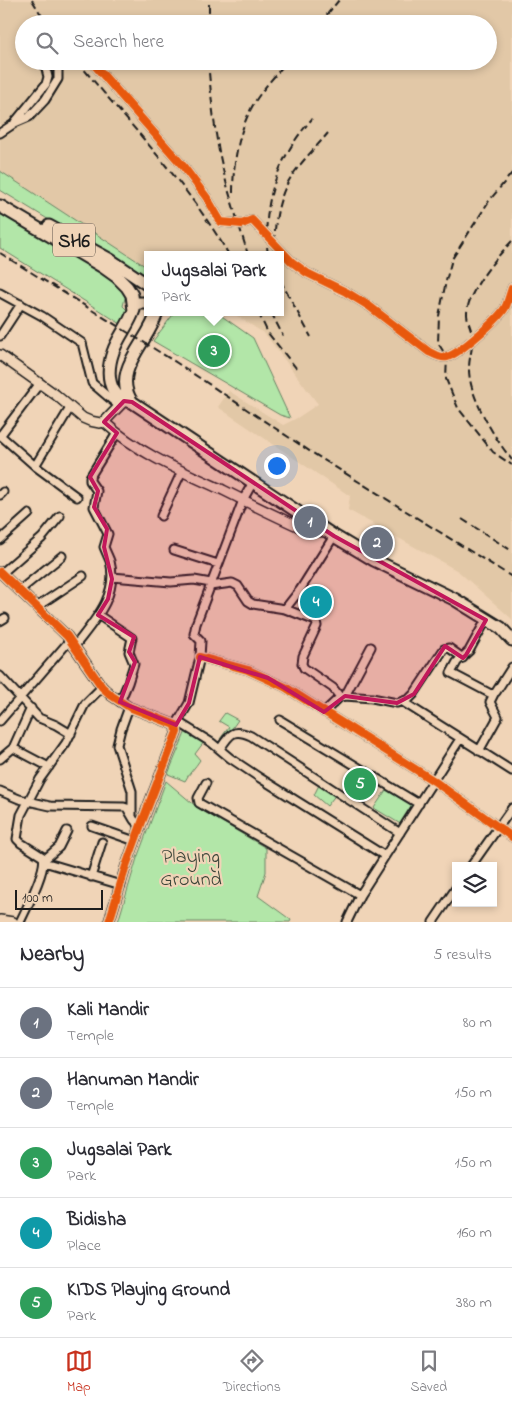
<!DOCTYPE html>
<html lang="en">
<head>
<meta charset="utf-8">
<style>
	:root { --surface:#fff; --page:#f2f2f3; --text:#2b2b33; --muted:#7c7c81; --line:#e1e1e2; --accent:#c8321e }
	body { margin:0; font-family:"Indie Flower",sans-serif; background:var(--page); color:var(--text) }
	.controls { position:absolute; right:15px; bottom:15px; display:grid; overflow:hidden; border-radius:0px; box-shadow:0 2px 8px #0003 }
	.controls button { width:45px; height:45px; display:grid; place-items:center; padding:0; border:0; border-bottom:1px solid var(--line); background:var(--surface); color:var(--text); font:25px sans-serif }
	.scale { position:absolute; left:15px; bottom:12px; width:88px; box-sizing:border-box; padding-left:5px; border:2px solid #1c1c1c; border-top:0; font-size:14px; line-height:18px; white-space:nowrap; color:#1c1c1c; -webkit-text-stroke:4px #f0d4b7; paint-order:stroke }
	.you { position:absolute; left:276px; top:465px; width:18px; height:18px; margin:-12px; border:4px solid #fff; border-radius:50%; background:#1a73e8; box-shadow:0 0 0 8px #1a73e833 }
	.badge { display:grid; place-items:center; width:32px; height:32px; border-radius:50%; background:var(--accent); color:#fff; font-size:16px; font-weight:700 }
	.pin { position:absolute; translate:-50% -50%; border:2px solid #fff; box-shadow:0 1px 5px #0006 }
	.popup { position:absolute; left:144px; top:251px; width:140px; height:65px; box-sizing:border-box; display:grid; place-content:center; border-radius:0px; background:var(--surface); filter:drop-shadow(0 1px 4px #0005); font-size:16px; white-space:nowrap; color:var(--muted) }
	.popup b { font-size:19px; color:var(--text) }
	.popup::after { content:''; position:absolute; left:50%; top:100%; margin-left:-10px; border:10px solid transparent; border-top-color:var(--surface) }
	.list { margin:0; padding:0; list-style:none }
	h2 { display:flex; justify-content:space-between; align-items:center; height:65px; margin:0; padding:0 20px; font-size:21px }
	h2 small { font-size:16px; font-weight:400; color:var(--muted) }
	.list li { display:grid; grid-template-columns:32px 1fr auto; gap:15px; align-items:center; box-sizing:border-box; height:70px; padding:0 20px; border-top:1px solid var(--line) }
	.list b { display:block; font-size:19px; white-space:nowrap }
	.list p { margin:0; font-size:16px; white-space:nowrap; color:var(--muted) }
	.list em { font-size:16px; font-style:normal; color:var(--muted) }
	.icon { flex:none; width:28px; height:28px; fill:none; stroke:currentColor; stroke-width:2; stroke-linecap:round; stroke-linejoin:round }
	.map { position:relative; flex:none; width:512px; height:922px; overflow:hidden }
	.search { position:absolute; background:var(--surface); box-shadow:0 2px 8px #0003; left:15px; right:15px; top:15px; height:55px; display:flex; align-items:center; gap:12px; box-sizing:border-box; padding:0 18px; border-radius:28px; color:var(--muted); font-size:19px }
	.sheet { height:415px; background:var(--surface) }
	nav { display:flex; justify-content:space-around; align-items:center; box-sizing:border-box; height:70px; border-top:1px solid var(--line); background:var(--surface); font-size:14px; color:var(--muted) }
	nav a { display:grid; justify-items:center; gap:2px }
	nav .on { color:var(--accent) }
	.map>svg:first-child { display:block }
</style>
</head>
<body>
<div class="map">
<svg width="512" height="922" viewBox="0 0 512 922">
	<rect width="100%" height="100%" fill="#f0d4b7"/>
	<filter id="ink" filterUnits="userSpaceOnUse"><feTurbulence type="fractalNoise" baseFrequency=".02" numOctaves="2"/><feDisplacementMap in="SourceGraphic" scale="10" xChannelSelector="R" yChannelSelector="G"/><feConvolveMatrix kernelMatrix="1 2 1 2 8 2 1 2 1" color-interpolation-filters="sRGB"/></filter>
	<g filter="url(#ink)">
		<path fill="#e2c8a7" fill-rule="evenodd" d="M0,0H512V619L458,571L348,510L350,496L218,407L229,391L283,425L297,418L318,404L265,334L231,312H280V255H148V268L0,171ZM24,24H488V61H24Z"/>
		<path fill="#b2e6a8" stroke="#678162" d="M0,171L148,268V277L146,279L0,190Z
			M0,209L107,273L127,290L123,306L129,312L121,324L0,248Z
			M175,312H216L253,338L290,418L280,415L153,341Z
			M225,713L238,720L223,741L220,739L229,727L219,721Z
			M188,726L207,738L195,754L200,760C195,768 189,773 185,781L168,774Z
			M359,769L376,781L362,800L344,788Z
			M322,779L340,789L327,806L314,795Z
			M166,781L198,808L266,848V872L258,896L291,920L290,922H118L137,858Z
			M390,784L422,804L407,828L374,808Z"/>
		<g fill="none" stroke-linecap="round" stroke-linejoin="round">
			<defs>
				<path id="minor" d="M54,24L60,21L61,24
					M91,61L183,166L207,198L221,222L242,224L252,220L292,262L307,273L346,292L369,306L429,352C434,354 441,359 447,357C459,354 501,317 506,306C508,301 510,294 512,288
					M15,122L46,84L48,77L44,61
					M0,133L15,123L29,117L45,100L58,79V68L55,61
					M0,293L42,316L82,343L92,383L119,406
					M0,336L21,304
					M0,435L35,466L77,497
					M0,436L40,383
					M35,466L70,408
					M0,495L3,492
					M161,516L182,471
					M0,540L29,514
					M174,550L218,564
					M2,573L42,538L60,516
					M112,577L171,582L194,580L211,583
					M210,586L232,583L238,586L248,601L253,604L285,609L300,590L334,536
					M20,590L62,556
					M38,606L83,576
					M285,609L316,621L317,626L303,656L302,664L304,668L333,688L340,697
					M98,615L132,638L129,652L134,664L128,683L120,702
					M486,620L469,651L457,662L451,673L491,694L496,692L512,667
					M0,621L5,618
					M74,647C94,621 119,596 110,561C108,556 106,552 104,547L108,534L94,507L97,491L90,481V477L117,433
					M200,657L248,670L285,687L434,781L512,837
					M0,676L39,718L56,725L71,734
					M345,696L371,647
					M403,702L512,771
					M129,707L121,729L117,745L132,791V815
					M324,712L340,697L345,696L372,698L397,703L409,699L414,694L444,649L449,648L463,658
					M280,720L419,804
					M0,721L70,640
					M178,722L212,743L230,758L260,778L385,856
					M176,725L189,703L200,657L201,641L194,634L196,624L243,500L253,482
					M13,748L49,767
					M220,749C230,734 233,728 251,736L400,833
					M479,751L498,717L490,702L494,694
					M0,759L13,748L31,708
					M206,783L198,798L199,803L360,895
					M0,791L19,799L50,806L124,807L127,808L134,820L140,826
					M92,826L135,841
					M44,860L59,847L67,831
					M44,862L121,885
					M471,866L512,808
					M91,877L102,842
					M20,922C26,909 47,869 43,857L21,843L17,839L21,815L40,779L66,743L85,704L102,687
					M347,922L360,895L460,739
					M433,922L456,888"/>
				<path id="tertiary" d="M0,355L56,395L83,418L90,421L100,423L104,422L129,396
					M104,422C138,453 181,471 223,490C249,503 275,516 302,528L310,531L328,532
					M0,572L67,636L102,687L112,696L129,707L173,724L176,725L177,732L142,822L126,866L109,922
					M0,920L13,922"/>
				<path id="primary" d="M0,206L103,267L117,277L127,287L132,295L134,310C129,325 118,337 113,352C106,372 107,398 132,402
					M49,226L109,259L148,285
					M134,303H148
					M157,312C150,341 110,370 132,402L334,536L374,560L454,599L501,628L512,640"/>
			</defs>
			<use href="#minor" stroke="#1c1c1c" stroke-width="11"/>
			<use href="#tertiary" stroke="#1c1c1c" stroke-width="12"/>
			<use href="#primary" stroke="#1c1c1c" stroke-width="15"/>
			<use href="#minor" stroke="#f0d4b7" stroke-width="7"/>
			<use href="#tertiary" stroke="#f0d4b7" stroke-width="9"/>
			<use href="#primary" stroke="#f0d4b7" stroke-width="11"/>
			<path stroke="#1c1c1c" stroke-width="2" stroke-dasharray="8 4" stroke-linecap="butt" d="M32,0L47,24
				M209,24V0
				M319,24L339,0
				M77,61C129,124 188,184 229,255
				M208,61C211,95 214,129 221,161C228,193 239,224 248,255
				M512,173L489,201L452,259L446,281L439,316L438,343L447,357L446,379L458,408L493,452L512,465
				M233,193C233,162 239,127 256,100C265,86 277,74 287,61
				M512,241C497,257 466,292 467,315C468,324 473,332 473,341C472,350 469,359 469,368C468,395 495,439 512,460
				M0,253L177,363L311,452L512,577
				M268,255C261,205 278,156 312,119
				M274,255C274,231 276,207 286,186C296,166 314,150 328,133
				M280,280L311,337
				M258,312L268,333L296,368
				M271,312L283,336
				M462,519L512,551"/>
			<defs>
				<path id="cycleway" d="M91,61L183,166L207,198L221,222L242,224L252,220L292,262L307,273L346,292L369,306L429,352C434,354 441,359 447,357C459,354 501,317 506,306C508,301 510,294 512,288
					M0,572L67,636L102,687L112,696L129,707L173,724L176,725L177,732L142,822L126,866L109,922
					M200,657L248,670L285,687L434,781L512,837"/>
			</defs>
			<use href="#cycleway" stroke="#f0d4b7" stroke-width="11"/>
			<use href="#cycleway" stroke="#e8590c" stroke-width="8"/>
		</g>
	</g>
	<path fill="#c2185b" fill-opacity="0.2" stroke="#c2185b" stroke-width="4" stroke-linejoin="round" d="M124,401L132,402L334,536L486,620L466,655L463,658L445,646L414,694L397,703L345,696L324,712L268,678L200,657L189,703L176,725L120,702L135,662L129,652L134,637L98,615L108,599L112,579L104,547L107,529L94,507L98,491L90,477L117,433L104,422Z"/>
	<g text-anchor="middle" stroke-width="4.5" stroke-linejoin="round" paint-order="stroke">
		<rect fill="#f0d4b7" stroke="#5c534a" stroke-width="1" x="53" y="223.5" width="42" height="33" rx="4"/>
		<g font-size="19" font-weight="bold" fill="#1c1c1c">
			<text x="74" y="247">SH6</text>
		</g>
		<g font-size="20" fill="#3a4438" stroke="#f0d4b7">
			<text x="191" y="862">Playing<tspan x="191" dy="23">Ground</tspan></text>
		</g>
	</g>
</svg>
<div class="controls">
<button><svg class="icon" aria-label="layers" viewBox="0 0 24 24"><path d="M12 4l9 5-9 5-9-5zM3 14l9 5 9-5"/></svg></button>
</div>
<div class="scale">100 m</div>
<div class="you"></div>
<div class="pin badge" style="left:310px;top:522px;background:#6b7280">1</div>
<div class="pin badge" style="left:377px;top:543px;background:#6b7280">2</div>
<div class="pin badge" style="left:214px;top:351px;background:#2e9e5b">3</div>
<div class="popup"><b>Jugsalai Park</b>Park</div>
<div class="pin badge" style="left:316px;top:602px;background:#0f9aa8">4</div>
<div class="pin badge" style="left:360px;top:784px;background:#2e9e5b">5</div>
<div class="search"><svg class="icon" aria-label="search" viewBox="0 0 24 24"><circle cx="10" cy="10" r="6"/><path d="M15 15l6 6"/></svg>Search here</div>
</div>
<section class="sheet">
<h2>Nearby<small>5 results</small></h2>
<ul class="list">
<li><span class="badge" style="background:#6b7280">1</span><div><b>Kali Mandir</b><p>Temple</p></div><em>80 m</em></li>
<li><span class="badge" style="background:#6b7280">2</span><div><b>Hanuman Mandir</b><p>Temple</p></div><em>150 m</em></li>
<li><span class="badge" style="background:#2e9e5b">3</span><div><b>Jugsalai Park</b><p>Park</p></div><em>150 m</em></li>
<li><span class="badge" style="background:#0f9aa8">4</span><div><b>Bidisha</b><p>Place</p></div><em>160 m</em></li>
<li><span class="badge" style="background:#2e9e5b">5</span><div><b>KIDS Playing Ground</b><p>Park</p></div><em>380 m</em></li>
</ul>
</section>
<nav>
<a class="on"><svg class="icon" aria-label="map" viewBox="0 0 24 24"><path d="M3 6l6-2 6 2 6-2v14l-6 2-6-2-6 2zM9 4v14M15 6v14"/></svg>Map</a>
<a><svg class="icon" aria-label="directions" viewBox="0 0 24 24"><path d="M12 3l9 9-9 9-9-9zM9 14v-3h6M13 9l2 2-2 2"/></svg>Directions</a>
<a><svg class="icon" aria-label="saved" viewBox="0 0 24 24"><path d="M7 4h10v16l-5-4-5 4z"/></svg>Saved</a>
</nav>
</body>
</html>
